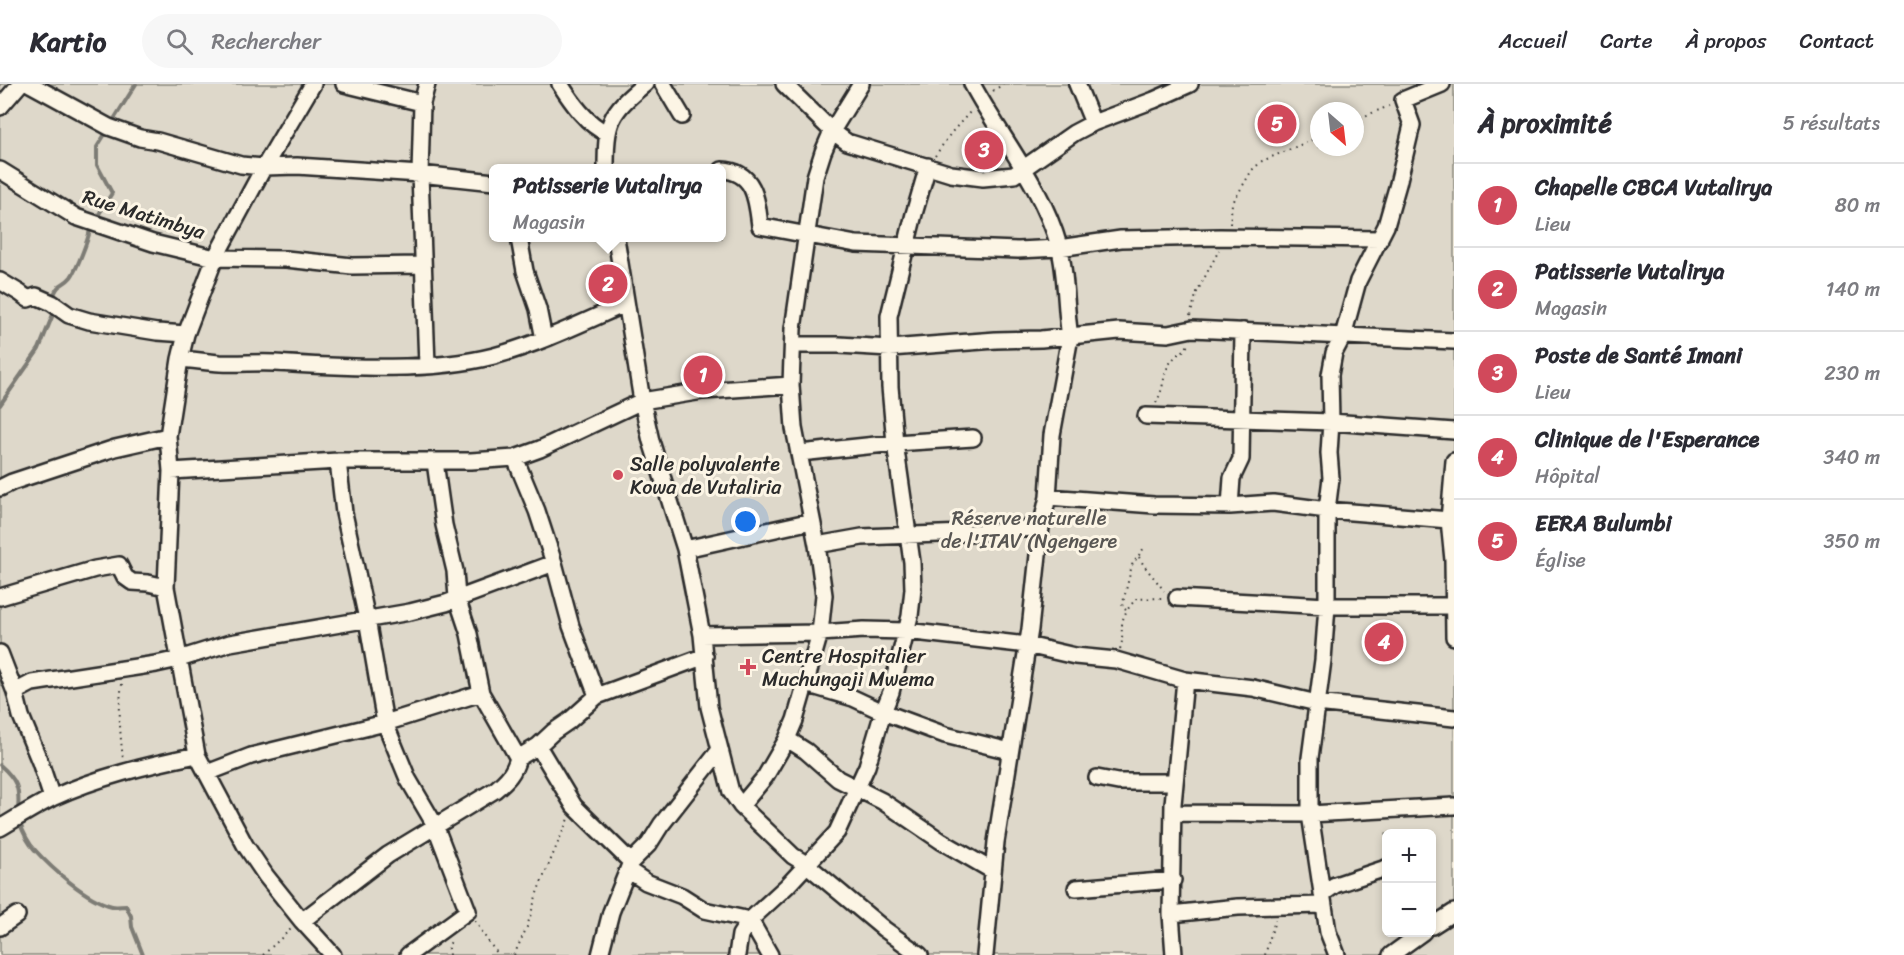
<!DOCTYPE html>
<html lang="fr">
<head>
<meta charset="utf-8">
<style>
	:root { --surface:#fff; --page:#f7f7f7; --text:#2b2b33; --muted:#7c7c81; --line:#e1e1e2; --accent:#d1495b }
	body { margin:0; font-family:Sriracha,sans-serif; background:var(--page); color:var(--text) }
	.controls { position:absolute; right:18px; bottom:18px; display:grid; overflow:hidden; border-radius:9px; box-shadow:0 3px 9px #0003 }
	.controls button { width:54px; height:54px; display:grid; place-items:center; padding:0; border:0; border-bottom:2px solid var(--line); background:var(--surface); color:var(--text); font:30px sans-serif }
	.compass { position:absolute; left:1310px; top:18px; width:54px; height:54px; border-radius:50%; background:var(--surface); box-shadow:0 3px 9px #0003; rotate:152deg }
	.you { position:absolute; left:746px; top:438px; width:21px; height:21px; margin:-15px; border:4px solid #fff; border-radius:50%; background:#1a73e8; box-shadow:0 0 0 9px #1a73e833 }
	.badge { display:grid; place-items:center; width:39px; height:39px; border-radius:50%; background:var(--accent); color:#fff; font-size:20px; font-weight:700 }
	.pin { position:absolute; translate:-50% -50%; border:3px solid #fff; box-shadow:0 2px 6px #0006 }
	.popup { position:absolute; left:489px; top:80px; width:237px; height:78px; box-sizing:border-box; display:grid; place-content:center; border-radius:9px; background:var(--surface); filter:drop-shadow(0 2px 4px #0005); font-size:20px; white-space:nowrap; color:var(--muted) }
	.popup b { font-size:22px; color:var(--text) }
	.popup::after { content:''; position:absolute; left:50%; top:100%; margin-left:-12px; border:12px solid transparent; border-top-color:var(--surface) }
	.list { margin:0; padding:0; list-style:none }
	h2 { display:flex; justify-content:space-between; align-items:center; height:78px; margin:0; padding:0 24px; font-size:26px }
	h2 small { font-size:20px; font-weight:400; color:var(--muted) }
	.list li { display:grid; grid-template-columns:39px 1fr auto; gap:18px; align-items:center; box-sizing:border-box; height:84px; padding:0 24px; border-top:2px solid var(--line) }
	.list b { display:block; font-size:22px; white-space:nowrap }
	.list p { margin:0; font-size:20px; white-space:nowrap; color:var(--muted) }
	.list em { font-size:20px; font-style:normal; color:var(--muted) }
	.icon { flex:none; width:33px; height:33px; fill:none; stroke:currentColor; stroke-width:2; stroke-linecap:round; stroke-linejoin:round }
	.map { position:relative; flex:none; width:1454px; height:871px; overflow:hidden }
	header { display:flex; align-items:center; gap:36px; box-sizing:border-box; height:84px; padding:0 30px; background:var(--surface); border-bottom:2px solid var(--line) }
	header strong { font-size:28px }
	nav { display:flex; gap:33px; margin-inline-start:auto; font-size:21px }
	.search { width:420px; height:54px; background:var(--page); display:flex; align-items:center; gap:15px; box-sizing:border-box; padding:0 21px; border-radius:33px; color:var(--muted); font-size:22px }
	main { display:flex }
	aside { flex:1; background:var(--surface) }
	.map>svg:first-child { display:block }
</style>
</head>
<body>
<header>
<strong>Kartio</strong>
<div class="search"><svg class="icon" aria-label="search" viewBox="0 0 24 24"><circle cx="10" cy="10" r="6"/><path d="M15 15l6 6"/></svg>Rechercher</div>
<nav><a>Accueil</a><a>Carte</a><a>À propos</a><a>Contact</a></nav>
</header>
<main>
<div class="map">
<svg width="1454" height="871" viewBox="0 0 1454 871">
	<rect width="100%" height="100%" fill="#fcf5e5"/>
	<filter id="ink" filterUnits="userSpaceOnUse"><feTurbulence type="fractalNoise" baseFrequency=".0167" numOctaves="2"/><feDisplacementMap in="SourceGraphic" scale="12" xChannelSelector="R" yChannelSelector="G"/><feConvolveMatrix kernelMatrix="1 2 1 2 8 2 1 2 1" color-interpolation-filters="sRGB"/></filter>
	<g filter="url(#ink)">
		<path fill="#ded8ca" stroke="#84827a" stroke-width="1.5" fill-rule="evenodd" d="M0,0H1454V871H0ZM1319,27H1355V63H1319ZM494,85H722V154H494ZM1386,750H1432V848H1386Z"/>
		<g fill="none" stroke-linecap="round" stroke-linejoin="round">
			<path stroke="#7d7b74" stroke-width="4" d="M111,40L136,0
				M99,130L112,109L97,81V63L107,47
				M53,214C58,197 63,203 71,193C77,185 88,156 90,146
				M0,321L39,265L54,228L53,224
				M0,681C17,696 20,704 18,727
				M19,737C23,748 27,758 35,766C52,785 87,816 112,822C116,823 121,822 126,822L131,832L132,843L143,871"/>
			<defs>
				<path id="minor" d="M30,0L109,43L140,54L158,57L241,81L264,83L297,82L420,90L494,98
					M313,0L264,83L215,174L186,250L180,275L168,352L171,387L166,503L197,671L245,761L266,792L302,837L333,871
					M344,0L422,19
					M427,0L422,19L420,90L427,281
					M560,0C571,17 587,41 607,49
					M663,0L682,32
					M784,0L832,47L847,58L951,90L983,94L1014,91L1074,49L1093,39L1154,16L1190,0
					M972,0C1001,54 1042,102 1059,162C1067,192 1065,223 1070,253L1052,351L1048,413L1041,443L1030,545L996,758L985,871
					M1077,0L1093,39
					M0,23L20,0
					M606,85C606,38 609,29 645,0
					M0,86L76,133L153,159L215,174L286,175L352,182L422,181
					M722,86C755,87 757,117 760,142L856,160L1018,166L1059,164L1121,155L1220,153L1380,155
					M519,154L525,187L538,225L544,255
					M616,154L642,317L651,357L685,465L702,551L709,623L731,708L741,722L765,745L793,772L806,780L884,845L920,871
					M0,197L20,209L28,215L36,212L52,219L69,231L89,237L157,248L186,250
					M794,261H839L890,264L996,256L1041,255L1119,247L1168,250L1192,245L1454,257
					M180,275C193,276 207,278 220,279C239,280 257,278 275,279C344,283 427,289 494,272C539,260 582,239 625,220
					M1146,332L1331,338L1454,347
					M800,369L895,359L973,354
					M515,374L537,427L554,479L571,542L597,612
					M338,377L344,429L367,535L385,639L408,695L435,741L468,827L408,871
					M1454,377L1449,436L1453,476L1454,553
					M435,378L444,441L455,487L457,514L469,550L481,609L518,674
					M171,387L338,377H471L515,374L540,365L642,317L703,307L791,301
					M0,404L12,398L115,364L168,352
					M1048,413L1154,421L1230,422L1273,419L1327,426L1449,436
					M1230,422L1232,394L1241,375L1243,247
					M817,461L862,453L991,448L1041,443
					M685,465L812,437
					M0,513L95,485L119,481L125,493L132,498L148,499L166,503
					M1177,514L1327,522H1453
					M702,551L820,549L864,546L906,547L1027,561L1075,572L1116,576L1185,596L1253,604L1317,619L1454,634
					M0,569L15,608L21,632L40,678L52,714
					M806,600L853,614L883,628L945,651L1010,667
					M15,608L32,599L156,580L179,575L230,559L410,528L446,519L554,479
					M787,655L806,667L838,695L882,717L941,757L993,787
					M538,662L574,722L631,778
					M207,689L251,672L385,639L481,609
					M1097,694L1118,698H1175
					M741,722L765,693L787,655L795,636L820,549L824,511L817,461L794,344L791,301L793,245L815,93L823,68L832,47L861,0
					M1173,729L1310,730L1454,722
					M0,744C17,734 34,723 52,714C98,693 148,681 197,671
					M628,786L646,798L682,812L704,826L750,836L770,871
					M1076,804L1173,796
					M1322,810L1335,801L1386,784
					M1171,830L1238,823L1323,821
					M302,837L388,771L495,706C507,696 514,689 518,674L538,662L553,648L569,637L597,612L705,572
					M1432,842L1454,828
					M0,843L17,831
					M600,871L611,828L631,778L649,760L661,741L719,667
					M737,871L740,851L750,836L787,802L837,748L867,682L883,628L891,608L910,532L913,505L912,478L895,359L890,303L889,232L914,130L928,82
					M1174,871L1171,830L1173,720L1185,596
					M1337,871L1328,848L1310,730V674L1323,576L1327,522V426L1331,394L1329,369L1331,338L1330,291L1334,269L1343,252L1358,197L1386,142L1398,100L1412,41L1403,16L1442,0
					M1391,871L1423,848"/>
			</defs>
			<use href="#minor" stroke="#2b2b2b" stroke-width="20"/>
			<path stroke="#2b2b2b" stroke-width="2" stroke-dasharray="1.5 4.5" stroke-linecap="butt" d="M993,7L1003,0
				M1355,36L1389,22
				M935,72L951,49L971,27
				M1230,140L1232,120L1252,86L1262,77L1319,53
				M1190,232L1197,208L1219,166
				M1156,319C1169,295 1158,282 1186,265L1188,260
				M1139,473C1145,485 1156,495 1164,507
				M1126,526L1122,523L1132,481L1144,464
				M1120,565C1124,554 1121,551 1122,541C1123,530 1129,523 1136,515L1163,514
				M122,600C118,626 120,649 123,675
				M475,837L489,859L499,871
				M263,871L292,844
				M449,871L448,862L451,858
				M514,871L527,843L538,806L568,735
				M1265,871L1275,836"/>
			<use href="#minor" stroke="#fcf5e5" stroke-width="15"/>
		</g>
	</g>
	<g fill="#d1495b" stroke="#fcf5e5" stroke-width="2">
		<circle cx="618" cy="391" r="6"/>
		<path d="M745 574h6v6h6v6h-6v6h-6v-6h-6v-6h6z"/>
	</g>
	<g text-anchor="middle" stroke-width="6" stroke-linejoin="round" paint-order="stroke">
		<g font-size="20" fill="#2b2b2b" stroke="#fcf5e5">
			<text transform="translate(144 130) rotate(17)" y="7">Rue Matimbya</text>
		</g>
		<g font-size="20" fill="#2b2b2b" stroke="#fcf5e5" text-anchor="start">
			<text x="630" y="387">Salle polyvalente<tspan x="630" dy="23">Kowa de Vutaliria</tspan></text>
			<text x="762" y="579">Centre Hospitalier<tspan x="762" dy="23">Muchungaji Mwema</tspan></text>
		</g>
		<g font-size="20" fill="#585653" stroke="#fcf5e5">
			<text x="1029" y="441">Réserve naturelle<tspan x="1029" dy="23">de l'ITAV (Ngengere</tspan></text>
		</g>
	</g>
</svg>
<div class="controls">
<button>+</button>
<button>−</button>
</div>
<svg class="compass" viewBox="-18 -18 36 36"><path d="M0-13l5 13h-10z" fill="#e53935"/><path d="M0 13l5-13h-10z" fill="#7c7c81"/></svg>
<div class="you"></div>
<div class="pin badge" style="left:703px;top:291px">1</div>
<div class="pin badge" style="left:608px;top:200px">2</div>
<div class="popup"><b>Patisserie Vutalirya</b>Magasin</div>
<div class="pin badge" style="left:984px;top:66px">3</div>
<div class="pin badge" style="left:1384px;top:558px">4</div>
<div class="pin badge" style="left:1277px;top:40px">5</div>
</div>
<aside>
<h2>À proximité<small>5 résultats</small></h2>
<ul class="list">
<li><span class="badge">1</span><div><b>Chapelle CBCA Vutalirya</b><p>Lieu</p></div><em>80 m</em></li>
<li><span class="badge">2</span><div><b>Patisserie Vutalirya</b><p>Magasin</p></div><em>140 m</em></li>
<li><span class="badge">3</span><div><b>Poste de Santé Imani</b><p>Lieu</p></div><em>230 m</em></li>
<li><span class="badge">4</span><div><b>Clinique de l'Esperance</b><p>Hôpital</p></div><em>340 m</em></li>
<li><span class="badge">5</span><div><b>EERA Bulumbi</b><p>Église</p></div><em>350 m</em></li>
</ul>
</aside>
</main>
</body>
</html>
